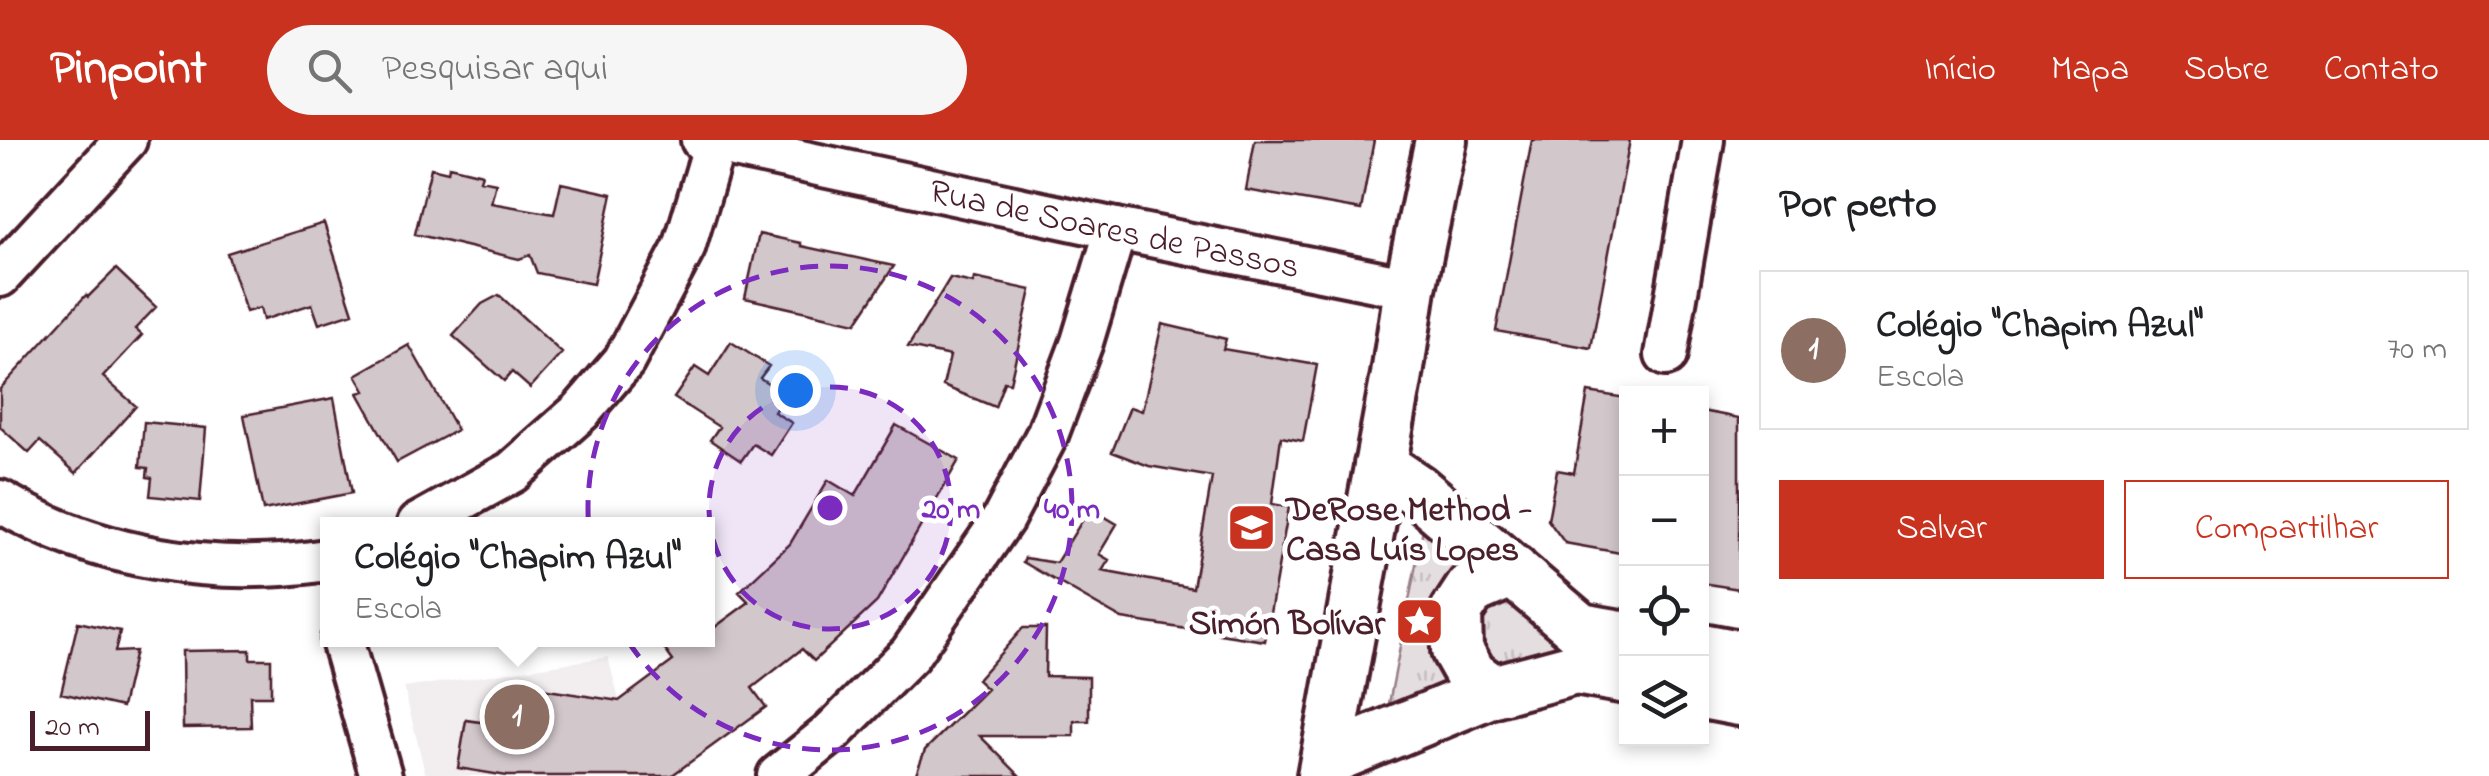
<!DOCTYPE html>
<html lang="pt">
<head>
<meta charset="utf-8">
<style>
	:root { --surface:#fff; --page:#f6f6f6; --text:#202124; --muted:#757577; --line:#e0e0e0; --accent:#c8321e }
	body { margin:0; font-family:"Indie Flower",sans-serif; background:var(--page); color:var(--text) }
	.controls { position:absolute; right:30px; bottom:30px; display:grid; overflow:hidden; border-radius:0px; box-shadow:0 5px 15px #0003 }
	.controls button { width:90px; height:90px; display:grid; place-items:center; padding:0; border:0; border-bottom:2px solid var(--line); background:var(--surface); color:var(--text); font:50px sans-serif }
	.scale { position:absolute; left:30px; bottom:25px; width:120px; box-sizing:border-box; padding-left:10px; border:5px solid #4a1f2b; border-top:0; font-size:28px; line-height:35px; white-space:nowrap; color:#4a1f2b; -webkit-text-stroke:8px #fff; paint-order:stroke }
	.you { position:absolute; left:795px; top:250px; width:35px; height:35px; margin:-25px; border:8px solid #fff; border-radius:50%; background:#1a73e8; box-shadow:0 0 0 15px #1a73e833 }
	.badge { display:grid; place-items:center; width:65px; height:65px; border-radius:50%; background:var(--accent); color:#fff; font-size:32px; font-weight:700 }
	.pin { position:absolute; translate:-50% -50%; border:5px solid #fff; box-shadow:0 2px 10px #0006 }
	.popup { position:absolute; left:320px; top:377px; width:395px; height:130px; box-sizing:border-box; display:grid; place-content:center; border-radius:0px; background:var(--surface); filter:drop-shadow(0 2px 8px #0005); font-size:32px; white-space:nowrap; color:var(--muted) }
	.popup b { font-size:38px; color:var(--text) }
	.popup::after { content:''; position:absolute; left:50%; top:100%; margin-left:-20px; border:20px solid transparent; border-top-color:var(--surface) }
	.list { margin:0; padding:0; list-style:none }
	h2 { display:flex; justify-content:space-between; align-items:center; height:130px; margin:0; padding:0 40px; font-size:42px }
	h2 small { font-size:32px; font-weight:400; color:var(--muted) }
	.list li { display:grid; grid-template-columns:65px 1fr auto; gap:30px; align-items:center; box-sizing:border-box; height:160px; margin:0 20px 20px; padding:0 20px; border:2px solid var(--line); border-radius:0px }
	.list b { display:block; font-size:38px; white-space:nowrap }
	.list p { margin:0; font-size:32px; white-space:nowrap; color:var(--muted) }
	.list em { font-size:32px; font-style:normal; color:var(--muted) }
	.actions { display:flex; gap:20px; padding:30px 40px }
	.actions a { flex:1; padding:22px 0; border:2px solid var(--accent); border-radius:0px; text-align:center; font-size:35px; color:var(--accent) }
	.actions .main { background:var(--accent); color:#fff }
	.icon { flex:none; width:55px; height:55px; fill:none; stroke:currentColor; stroke-width:2; stroke-linecap:round; stroke-linejoin:round }
	.map { position:relative; flex:none; width:1739px; height:636px; overflow:hidden }
	header { display:flex; align-items:center; gap:60px; box-sizing:border-box; height:140px; padding:0 50px; background:var(--accent); color:#fff }
	header strong { font-size:48px }
	nav { display:flex; gap:55px; margin-inline-start:auto; font-size:35px }
	.search { width:700px; height:90px; background:var(--page); display:flex; align-items:center; gap:25px; box-sizing:border-box; padding:0 35px; border-radius:55px; color:var(--muted); font-size:38px }
	main { display:flex }
	aside { flex:1; background:var(--surface) }
	.map>svg:first-child { display:block }
</style>
</head>
<body>
<header>
<strong>Pinpoint</strong>
<div class="search"><svg class="icon" aria-label="search" viewBox="0 0 24 24"><circle cx="10" cy="10" r="6"/><path d="M15 15l6 6"/></svg>Pesquisar aqui</div>
<nav><a>Início</a><a>Mapa</a><a>Sobre</a><a>Contato</a></nav>
</header>
<main>
<div class="map">
<svg width="1739" height="636" viewBox="0 0 1739 636">
	<defs>
		<pattern id="grass-tufts" width="24" height="20" patternUnits="userSpaceOnUse" patternTransform="scale(2.5)"><rect width="24" height="20" fill="#e5dee0"/><path d="M3 7l-1-3M5 7V3M7 7l1-3M15 17l-1-3M17 17v-4M19 17l1-3" fill="none" stroke="#c6bec0"/></pattern>
	</defs>
	<rect width="100%" height="100%" fill="#fff"/>
	<filter id="ink" filterUnits="userSpaceOnUse"><feTurbulence type="fractalNoise" baseFrequency=".01" numOctaves="2"/><feDisplacementMap in="SourceGraphic" scale="20" xChannelSelector="R" yChannelSelector="G"/><feConvolveMatrix kernelMatrix="1 2 1 2 8 2 1 2 1" color-interpolation-filters="sRGB"/></filter>
	<g filter="url(#ink)">
		<path fill="#f2eeef" d="M608,517L639,636H426L404,548Z"/>
		<path fill="url(#grass-tufts)" stroke="#987e86" stroke-width="2.5" d="M1425,378L1476,418L1455,542L1387,574Z
			M1515,458L1604,505L1526,527L1488,523L1475,487L1489,465Z"/>
		<path fill="#d2c7cb" stroke="#4a1f2b" stroke-width="2.5" d="M1255,0H1374L1361,70L1246,50Z
			M1532,0H1630L1591,208L1496,191Z
			M449,26L482,34L480,40L496,43L491,63L554,74L561,43L612,54L593,144L537,133L530,115L519,119L415,94L431,28L448,32Z
			M324,83L353,173L319,184L312,164L263,180L260,168L246,172L227,113Z
			M759,94L801,103V106L894,126L856,183L745,158Z
			M116,129L156,167L135,189L142,195L103,237L136,266L76,333L40,301L29,313L0,287V249L86,155L88,157Z
			M950,138L973,143L974,138L1031,150L1010,243L1004,242L995,267L943,246L950,216L908,207Z
			M499,155L562,213L530,248L512,232L504,241L453,196L482,164Z
			M1162,184L1226,199L1223,209L1317,225L1303,301L1281,297L1272,364L1289,367L1265,501L1122,479L1023,422L1025,418L1056,423L1090,368L1117,384L1099,414L1109,420L1102,431L1193,448L1212,337L1149,326L1112,312L1130,267L1142,271Z
			M731,202L769,226L760,238L785,254L774,272L792,283L771,315L753,304L741,321L710,300L719,287L674,258L695,227L709,236Z
			M409,205L457,290L397,322L358,253L365,251L356,235Z
			M1588,252L1626,258V414L1565,403L1548,380L1557,330L1574,333Z
			M334,258L352,353L263,370L244,275Z
			M1702,271L1739,278V449L1702,443Z
			M144,282L206,288L200,361L150,356L152,338L147,337L148,328L140,327Z
			M896,285L959,320L877,462L814,521L802,509L752,548L766,567L671,636H507L458,628L466,580L522,588L528,547L619,561L673,521L658,500H707V493L749,462L739,452L790,404L828,340L855,356Z
			M78,482L120,491L115,512L135,511L122,567L61,553Z
			M1023,488H1046L1045,536L1089,537V581H1074V596H980L1020,636H915L925,610L987,549L977,540Z
			M250,510V519H271V556H250L251,587L183,588L182,511Z"/>
		<g fill="none" stroke-linecap="round" stroke-linejoin="round">
			<defs>
				<g id="minor">
					<path id="s1" d="M702,0L1116,89L1410,148"/>
					<path d="M0,136L126,0"/>
					<path d="M1666,215L1703,0"/>
					<path d="M0,361C97,419 216,437 327,420"/>
					<path d="M418,384L512,332L581,271L624,221L684,108L716,0"/>
					<path d="M342,500L381,636"/>
					<path d="M778,636L830,594L910,514L1003,379L1047,295L1082,202L1116,89"/>
				</g>
				<path id="tertiary" d="M1380,325L1417,350L1580,489L1626,497
					M1702,509L1739,516
					M1493,551L1471,535L1457,510L1456,472L1471,449L1513,431
					M1702,553L1739,560
					M1326,620L1493,551L1575,529L1626,538
					M1323,636L1397,235L1410,148L1441,0"/>
			</defs>
			<use href="#minor" stroke="#4a1f2b" stroke-width="48"/>
			<use href="#tertiary" stroke="#4a1f2b" stroke-width="58"/>
			<use href="#minor" stroke="#fff" stroke-width="40"/>
			<use href="#tertiary" stroke="#fff" stroke-width="50"/>
		</g>
	</g>
	<circle cx="830" cy="368" r="121" fill="#7b2cbf" fill-opacity=".12"/>
	<g fill="none" stroke="#7b2cbf" stroke-width="5" stroke-dasharray="18 12">
		<circle cx="830" cy="368" r="121"/>
		<circle cx="830" cy="368" r="242"/>
	</g>
	<defs>
		<symbol id="school-square" viewBox="-11 -11 22 22"><rect x="-9" y="-9" width="18" height="18" rx="4" fill="#c8321e" stroke="#fff"/><path d="M0-5L7-2L0 1L-7-2ZM-4 1L0 2.5L4 1V4Q0 6-4 4Z" fill="#fff"/></symbol>
		<symbol id="sight-square" viewBox="-11 -11 22 22"><rect x="-9" y="-9" width="18" height="18" rx="4" fill="#c8321e" stroke="#fff"/><path d="M0-6L1.8-2.2L6-1.7L2.9 1.2L3.7 5.4L0 3.3L-3.7 5.4L-2.9 1.2L-6-1.7L-1.8-2.2Z" fill="#fff"/></symbol>
	</defs>
	<g fill-rule="evenodd">
		<use href="#school-square" x="1224" y="360" width="55" height="55"/>
		<use href="#sight-square" x="1392" y="454" width="55" height="55"/>
	</g>
	<g text-anchor="middle" stroke-width="10" stroke-linejoin="round" paint-order="stroke">
		<g font-size="35" fill="#4a1f2b" stroke="#fff">
			<text dy="12" stroke="none"><textPath href="#s1" startOffset="422">Rua de Soares de Passos</textPath></text>
		</g>
		<g font-size="35" font-weight="bold" fill="#4a1f2b" stroke="#fff" text-anchor="start">
			<text x="1286" y="380">DeRose Method -<tspan x="1286" dy="40">Casa Luís Lopes</tspan></text>
			<text x="1385" y="494" text-anchor="end">Simón Bolívar</text>
		</g>
	</g>
	<circle cx="830" cy="368" r="15" fill="#7b2cbf" stroke="#fff" stroke-width="5"/>
	<g font-size="30" text-anchor="middle" font-weight="bold" fill="#7b2cbf" stroke="#fff" stroke-width="10" stroke-linejoin="round" paint-order="stroke">
		<text x="951" y="378">20 m</text>
		<text x="1072" y="378">40 m</text>
	</g>
</svg>
<div class="controls">
<button>+</button>
<button>−</button>
<button><svg class="icon" aria-label="locate" viewBox="0 0 24 24"><circle cx="12" cy="12" r="6"/><path d="M12 2v4M12 18v4M2 12h4M18 12h4"/></svg></button>
<button><svg class="icon" aria-label="layers" viewBox="0 0 24 24"><path d="M12 4l9 5-9 5-9-5zM3 14l9 5 9-5"/></svg></button>
</div>
<div class="scale">20 m</div>
<div class="you"></div>
<div class="pin badge" style="left:517px;top:577px;background:#8d6e63">1</div>
<div class="popup"><b>Colégio &quot;Chapim Azul&quot;</b>Escola</div>
</div>
<aside>
<h2>Por perto<small></small></h2>
<ul class="list">
<li><span class="badge" style="background:#8d6e63">1</span><div><b>Colégio &quot;Chapim Azul&quot;</b><p>Escola</p></div><em>70 m</em></li>
</ul>
<div class="actions"><a class="main">Salvar</a><a>Compartilhar</a></div>
</aside>
</main>
</body>
</html>
